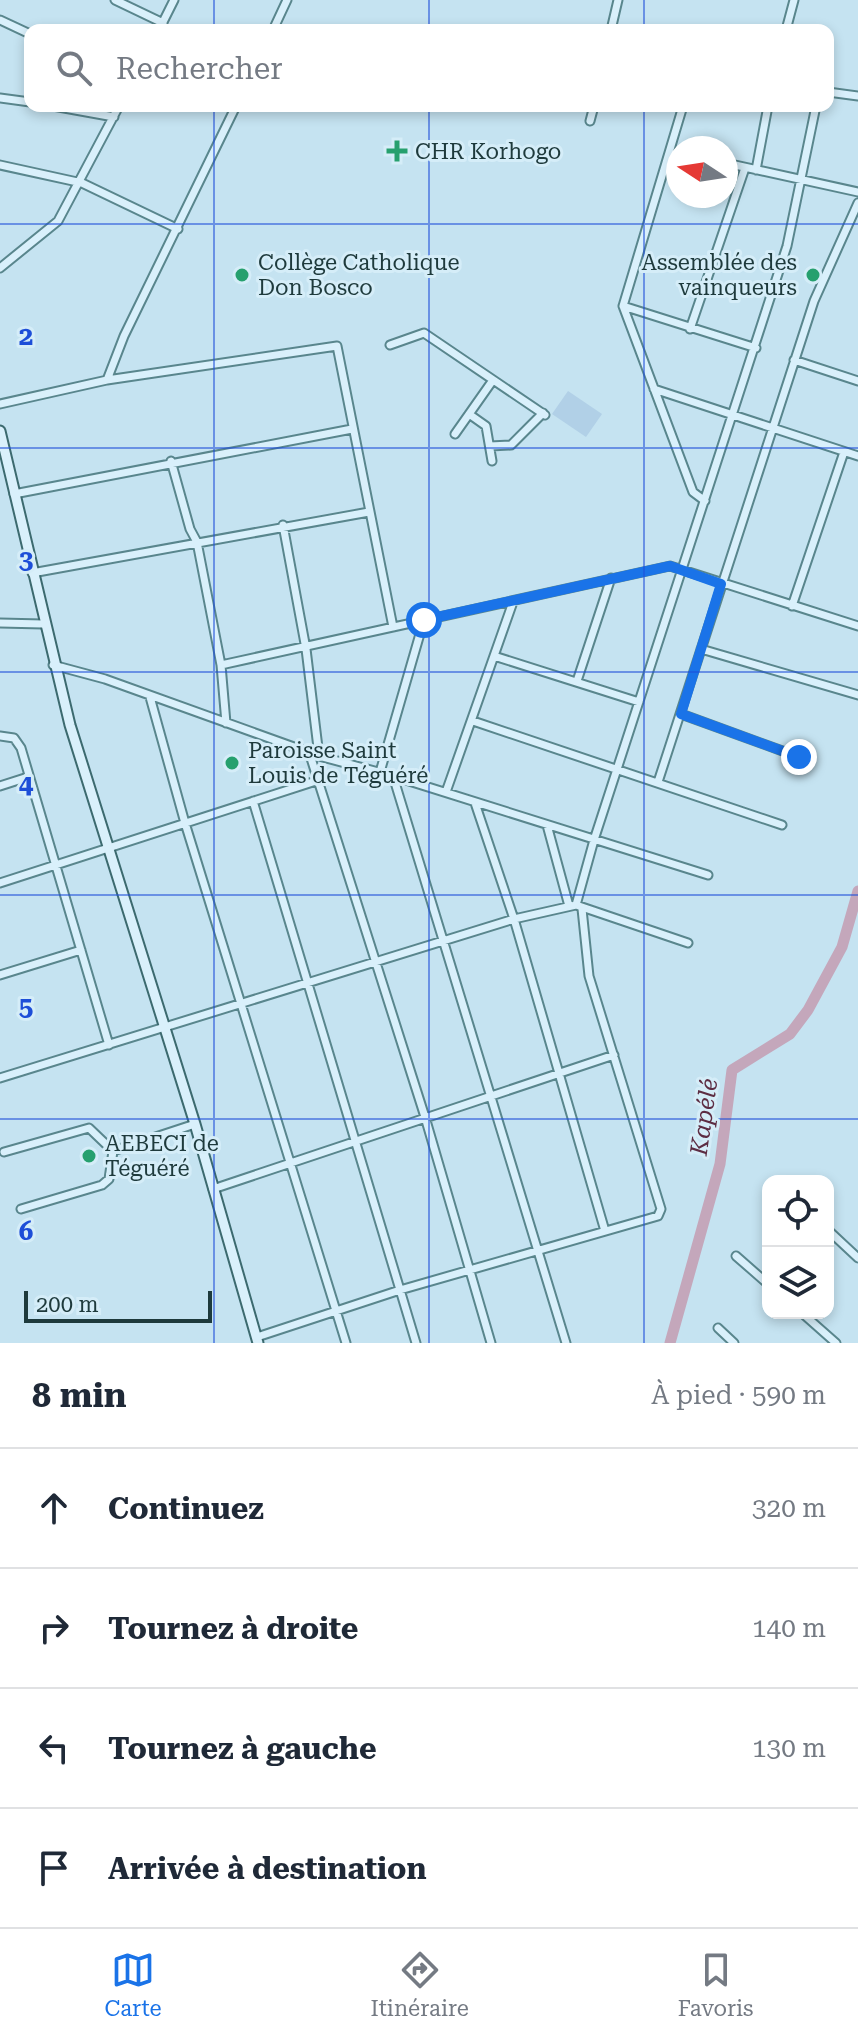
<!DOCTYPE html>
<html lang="fr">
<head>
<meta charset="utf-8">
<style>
	:root { --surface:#fff; --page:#f6f6f7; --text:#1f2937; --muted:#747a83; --line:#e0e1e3; --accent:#1a73e8 }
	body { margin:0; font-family:"Roboto Serif",serif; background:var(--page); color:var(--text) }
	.controls { position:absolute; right:24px; bottom:24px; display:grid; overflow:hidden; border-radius:16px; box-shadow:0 4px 12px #0003 }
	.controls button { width:72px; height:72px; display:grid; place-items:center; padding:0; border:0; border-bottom:2px solid var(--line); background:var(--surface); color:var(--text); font:40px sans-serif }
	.compass { position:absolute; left:666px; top:136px; width:72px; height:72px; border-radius:50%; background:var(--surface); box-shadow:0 4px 12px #0003; rotate:282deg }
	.scale { position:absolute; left:24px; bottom:20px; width:188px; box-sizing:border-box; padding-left:8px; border:4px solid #1e3a3c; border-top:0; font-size:22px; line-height:28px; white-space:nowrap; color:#1e3a3c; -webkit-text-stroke:6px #d5edf8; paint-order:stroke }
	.stop { position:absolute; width:24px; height:24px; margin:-18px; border:6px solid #1a73e8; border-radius:50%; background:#fff }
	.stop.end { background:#1a73e8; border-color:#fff; box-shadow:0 2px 8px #0008 }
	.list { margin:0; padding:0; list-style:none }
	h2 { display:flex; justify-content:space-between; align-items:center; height:104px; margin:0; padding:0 32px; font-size:34px }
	h2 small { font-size:26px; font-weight:400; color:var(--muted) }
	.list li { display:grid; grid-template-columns:52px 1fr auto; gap:24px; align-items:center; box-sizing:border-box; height:120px; padding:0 32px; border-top:2px solid var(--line) }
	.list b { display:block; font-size:30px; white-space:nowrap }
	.list em { font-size:26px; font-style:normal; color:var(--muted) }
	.icon { flex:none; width:44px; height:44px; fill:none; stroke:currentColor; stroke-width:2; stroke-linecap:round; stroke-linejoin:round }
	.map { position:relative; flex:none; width:858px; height:1343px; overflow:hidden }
	.search { position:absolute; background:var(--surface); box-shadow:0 4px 12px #0003; left:24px; right:24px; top:24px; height:88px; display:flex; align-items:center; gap:20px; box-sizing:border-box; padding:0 28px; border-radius:16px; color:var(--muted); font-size:30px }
	.sheet { height:584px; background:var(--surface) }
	nav { display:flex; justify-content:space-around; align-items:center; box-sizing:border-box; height:112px; border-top:2px solid var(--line); background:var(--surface); font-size:22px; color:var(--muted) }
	nav a { display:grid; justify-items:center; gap:4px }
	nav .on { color:var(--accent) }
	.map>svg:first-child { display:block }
</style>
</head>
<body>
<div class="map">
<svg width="858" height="1343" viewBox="0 0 858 1343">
	<rect width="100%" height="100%" fill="#c5e3f1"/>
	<path fill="#b1d0e7" d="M568,391L602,414L586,437L552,414Z"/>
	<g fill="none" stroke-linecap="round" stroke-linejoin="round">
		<path stroke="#c4a7bb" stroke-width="11" d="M670,1343L720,1164L732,1070L790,1034L808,1010L842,947L858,891"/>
		<defs>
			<path id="street" d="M115,0L163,23
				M0,20L30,34
				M159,30L174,0
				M273,30L287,0
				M611,30L618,0
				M786,30L794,0
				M828,92L858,96
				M0,98L30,102
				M53,106L114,117
				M683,106L623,306L693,492L705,501
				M590,121L594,106
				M726,163L858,192
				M0,165L82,183L178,229
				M756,170L768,106
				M0,268L58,221L119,106
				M623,306L756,348
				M690,329L745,168
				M390,345L424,333L545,415
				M794,360L858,381
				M107,380L337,346L393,627
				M654,389L858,456
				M0,404L107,380L124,336L236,106
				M469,414L486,426L492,461
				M455,434L493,380
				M490,446L511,445L543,413
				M171,461L190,529L197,542L221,665L226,723
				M14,494L352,429
				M283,525L306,649L319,756
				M32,573L369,512
				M792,606L844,452
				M0,623L43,624
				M701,649L858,695
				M494,656L639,702
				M53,665L105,679L319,756L393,776L708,875
				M221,665L670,566L858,626
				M577,681L611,578
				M150,697L185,823L346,1343
				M681,714L799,757
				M473,721L782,825
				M0,736L14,738L21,748L109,1045
				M309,752L425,1117L491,1343
				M380,772L424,620
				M393,776L566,1343
				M658,782L814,301L858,203
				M0,786L28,777
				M446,792L513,602
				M253,801L416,1343
				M475,803L514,919L605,1231
				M547,825L569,906
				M0,883L319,780
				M576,905L594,840L787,246L816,106
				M0,975L81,950
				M0,1078L514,919L576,905L688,943
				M4,1152L89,1128L113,1151L195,1124
				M213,1189L614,1055
				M21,1209L102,1185L109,1179L113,1151
				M828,1230L858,1258
				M736,1256L768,1284
				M802,1313L836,1343
				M718,1328L734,1343
				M257,1337L400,1290L658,1216L661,1209L589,976L582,909"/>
			<path id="secondary" d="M0,431L70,725L195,1124L258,1343"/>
		</defs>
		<use href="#street" stroke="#59868d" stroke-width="11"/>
		<use href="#secondary" stroke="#3c6a6f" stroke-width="13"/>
		<use href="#street" stroke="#d9f0fb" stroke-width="7"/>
		<use href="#secondary" stroke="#d9f0fb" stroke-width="9"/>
	</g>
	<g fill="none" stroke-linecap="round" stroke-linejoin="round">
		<path stroke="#1a73e8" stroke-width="10" d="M424,620L670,566L721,584L681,714L799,757"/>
	</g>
	<path fill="none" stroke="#1d4ed8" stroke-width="2" stroke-opacity="0.55" d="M214,0V30M429,0V30M644,0V30M214,106V1343M429,106V1343M644,106V1343M0,224H858M0,448H858M0,672H858M0,895H858M0,1119H858"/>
	<g fill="#26a06e" stroke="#d5edf8" stroke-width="3">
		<path d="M393 139h8v8h8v8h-8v8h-8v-8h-8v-8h8z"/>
		<circle cx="242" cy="275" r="8"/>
		<circle cx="813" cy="275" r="8"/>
		<circle cx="232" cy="763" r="8"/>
		<circle cx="89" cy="1156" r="8"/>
	</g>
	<g text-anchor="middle" stroke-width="6" stroke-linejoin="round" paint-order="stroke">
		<g font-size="22" fill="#1e3a3c" stroke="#d5edf8" text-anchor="start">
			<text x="415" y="159">CHR Korhogo</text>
			<text x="258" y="270">Collège Catholique<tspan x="258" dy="25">Don Bosco</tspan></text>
			<text x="797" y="270" text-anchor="end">Assemblée des<tspan x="797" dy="25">vainqueurs</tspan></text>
			<text x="248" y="758">Paroisse Saint<tspan x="248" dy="25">Louis de Téguéré</tspan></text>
			<text x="105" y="1151">AEBECI de<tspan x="105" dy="25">Téguéré</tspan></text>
		</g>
		<g font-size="24" font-style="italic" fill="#5d2d43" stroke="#d5edf8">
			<text transform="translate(704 1117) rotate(-82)" y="8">Kapélé</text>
		</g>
	</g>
	<g font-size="26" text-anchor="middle" font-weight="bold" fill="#1d4ed8" stroke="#d5edf8" stroke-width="6" stroke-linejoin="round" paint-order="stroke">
		<text x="26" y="345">2</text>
		<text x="26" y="569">3</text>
		<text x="26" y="793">4</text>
		<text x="26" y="1016">5</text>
		<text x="26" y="1240">6</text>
	</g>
</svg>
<div class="controls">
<button><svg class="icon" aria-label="locate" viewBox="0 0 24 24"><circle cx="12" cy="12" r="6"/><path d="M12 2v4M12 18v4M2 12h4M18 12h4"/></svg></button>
<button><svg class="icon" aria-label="layers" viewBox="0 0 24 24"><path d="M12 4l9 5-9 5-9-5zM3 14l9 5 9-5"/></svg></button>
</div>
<svg class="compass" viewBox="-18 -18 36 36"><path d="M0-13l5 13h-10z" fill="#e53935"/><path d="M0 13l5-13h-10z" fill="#747a83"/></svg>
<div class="scale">200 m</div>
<div class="stop" style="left:424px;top:620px"></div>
<div class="stop end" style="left:799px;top:757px"></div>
<div class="search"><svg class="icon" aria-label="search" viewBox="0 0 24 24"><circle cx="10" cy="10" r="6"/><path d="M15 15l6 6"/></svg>Rechercher</div>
</div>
<section class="sheet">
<h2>8 min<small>À pied · 590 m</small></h2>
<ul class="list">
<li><svg class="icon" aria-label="ahead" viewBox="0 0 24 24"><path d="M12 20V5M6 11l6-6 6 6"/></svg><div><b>Continuez</b></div><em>320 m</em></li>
<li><svg class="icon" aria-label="right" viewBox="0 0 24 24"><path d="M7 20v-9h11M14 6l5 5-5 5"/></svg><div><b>Tournez à droite</b></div><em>140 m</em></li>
<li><svg class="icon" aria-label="left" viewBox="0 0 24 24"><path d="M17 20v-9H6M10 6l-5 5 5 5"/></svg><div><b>Tournez à gauche</b></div><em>130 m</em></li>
<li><svg class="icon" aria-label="arrive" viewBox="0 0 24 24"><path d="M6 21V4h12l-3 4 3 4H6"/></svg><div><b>Arrivée à destination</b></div></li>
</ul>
</section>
<nav>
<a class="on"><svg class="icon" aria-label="map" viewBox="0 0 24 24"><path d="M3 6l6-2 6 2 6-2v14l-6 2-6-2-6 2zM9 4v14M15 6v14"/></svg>Carte</a>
<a><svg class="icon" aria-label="directions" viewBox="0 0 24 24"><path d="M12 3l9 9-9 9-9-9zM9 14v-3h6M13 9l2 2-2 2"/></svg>Itinéraire</a>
<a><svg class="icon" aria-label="saved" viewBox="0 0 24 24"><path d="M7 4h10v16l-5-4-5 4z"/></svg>Favoris</a>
</nav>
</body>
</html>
